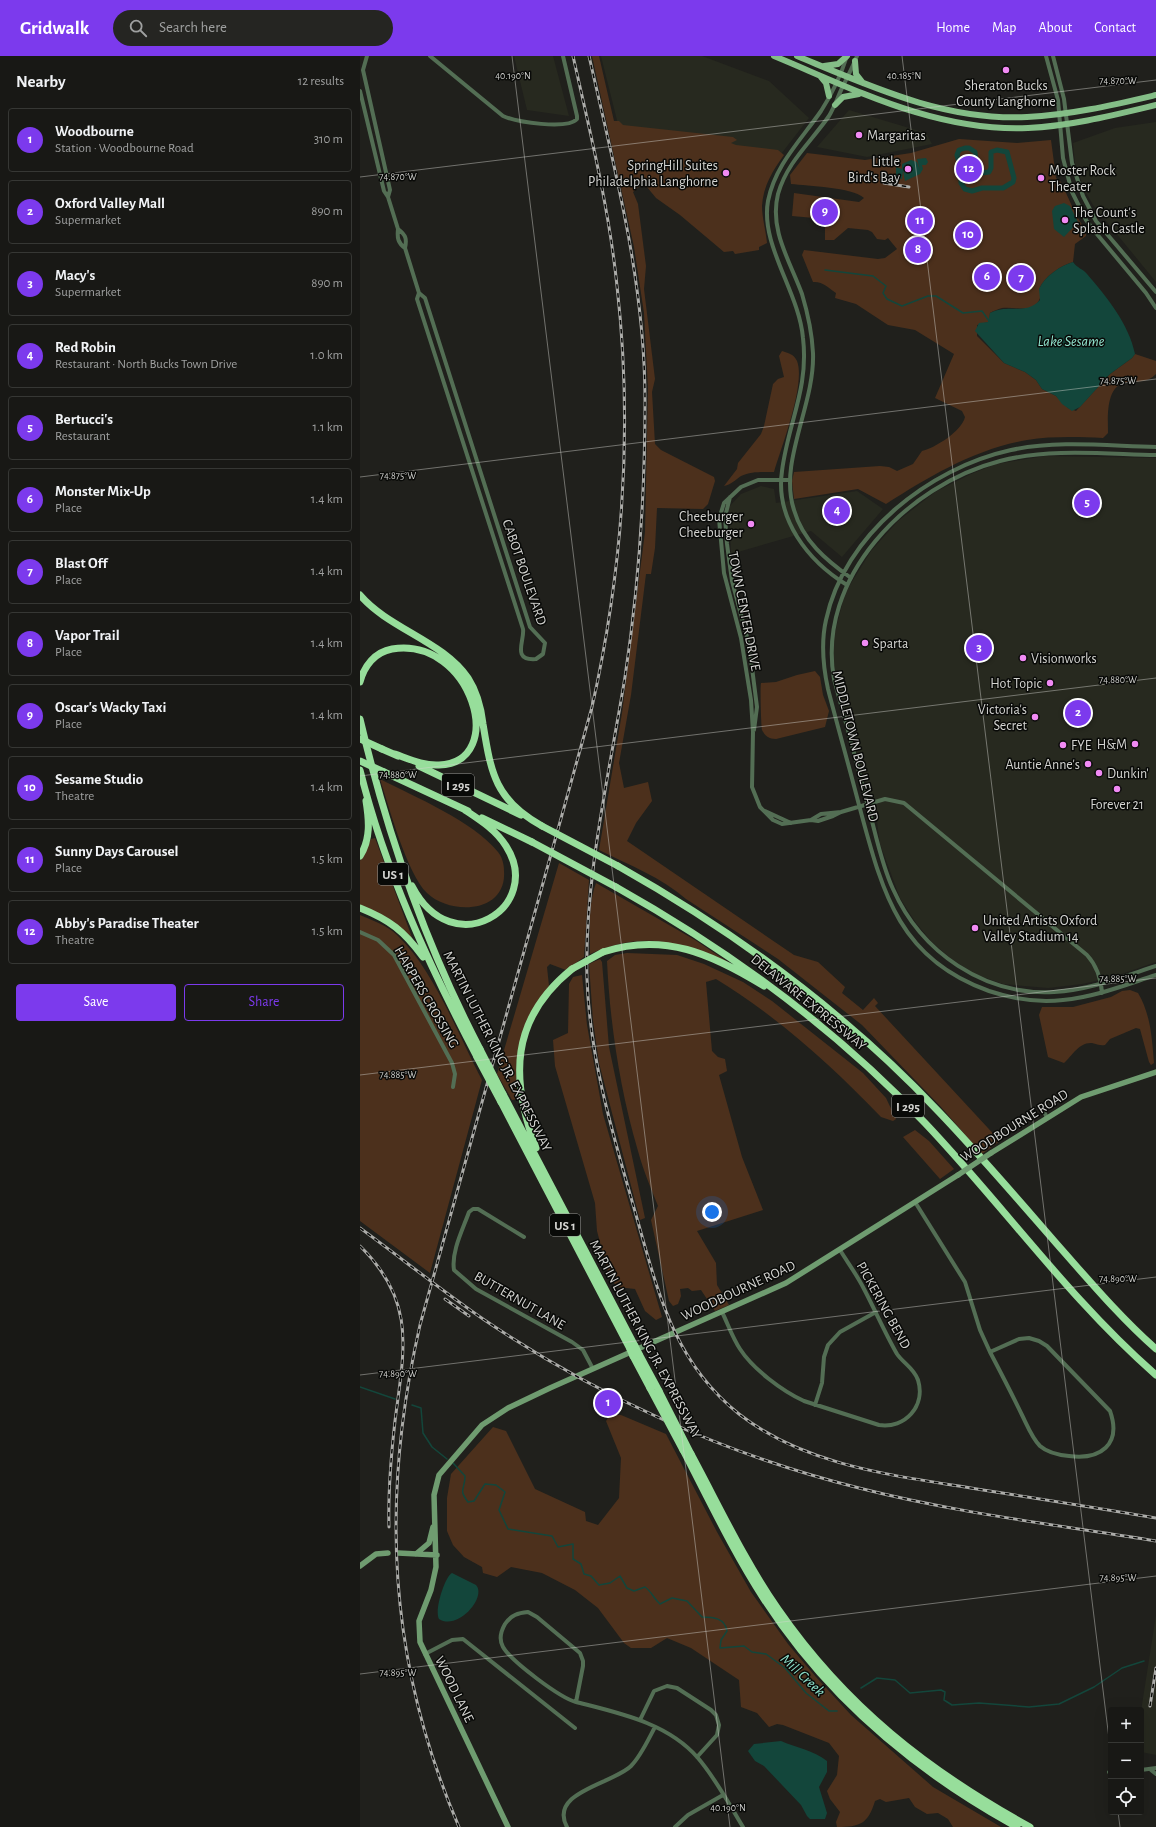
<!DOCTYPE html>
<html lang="en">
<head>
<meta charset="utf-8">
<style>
	:root { --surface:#181815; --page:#252522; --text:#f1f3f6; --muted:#9fa0a0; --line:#363734; --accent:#7c3aed }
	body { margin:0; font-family:"Alegreya Sans",sans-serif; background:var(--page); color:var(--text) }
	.controls { position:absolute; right:12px; bottom:12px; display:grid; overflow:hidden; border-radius:4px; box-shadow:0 4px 16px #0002 }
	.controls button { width:36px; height:36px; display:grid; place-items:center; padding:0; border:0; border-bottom:1px solid var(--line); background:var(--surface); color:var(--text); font:20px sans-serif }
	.you { position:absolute; left:352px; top:1156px; width:14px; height:14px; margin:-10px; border:3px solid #fff; border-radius:50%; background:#1a73e8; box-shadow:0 0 0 6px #1a73e833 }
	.badge { display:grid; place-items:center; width:26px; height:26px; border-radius:50%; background:var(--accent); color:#fff; font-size:13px; font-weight:700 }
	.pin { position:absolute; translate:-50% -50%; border:2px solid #fff; box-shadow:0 1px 4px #0006 }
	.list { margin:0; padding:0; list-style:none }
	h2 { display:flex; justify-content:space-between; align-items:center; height:52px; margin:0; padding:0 16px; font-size:17px }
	h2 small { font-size:13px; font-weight:400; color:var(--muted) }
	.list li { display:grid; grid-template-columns:26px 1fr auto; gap:12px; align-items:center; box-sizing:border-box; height:64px; margin:0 8px 8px; padding:0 8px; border:1px solid var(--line); border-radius:4px }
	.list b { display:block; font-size:15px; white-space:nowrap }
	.list p { margin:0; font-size:13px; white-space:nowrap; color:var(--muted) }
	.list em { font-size:13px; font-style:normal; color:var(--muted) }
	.actions { display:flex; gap:8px; padding:12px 16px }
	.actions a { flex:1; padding:9px 0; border:1px solid var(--accent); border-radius:4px; text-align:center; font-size:14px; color:var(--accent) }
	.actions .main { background:var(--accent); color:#fff }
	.icon { flex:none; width:22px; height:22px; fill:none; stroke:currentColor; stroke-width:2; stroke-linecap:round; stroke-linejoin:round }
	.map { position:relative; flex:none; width:796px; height:1771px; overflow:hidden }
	header { display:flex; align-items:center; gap:24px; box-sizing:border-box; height:56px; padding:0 20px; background:var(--accent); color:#fff }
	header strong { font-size:19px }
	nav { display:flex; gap:22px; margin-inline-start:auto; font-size:14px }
	.search { width:280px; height:36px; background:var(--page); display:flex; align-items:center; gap:10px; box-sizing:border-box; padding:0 14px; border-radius:22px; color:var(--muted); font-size:15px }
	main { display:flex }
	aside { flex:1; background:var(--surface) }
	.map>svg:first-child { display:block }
</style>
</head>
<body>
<header>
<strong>Gridwalk</strong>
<div class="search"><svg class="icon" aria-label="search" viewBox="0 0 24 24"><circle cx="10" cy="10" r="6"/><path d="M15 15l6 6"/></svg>Search here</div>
<nav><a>Home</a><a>Map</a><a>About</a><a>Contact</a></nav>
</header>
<main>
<aside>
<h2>Nearby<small>12 results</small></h2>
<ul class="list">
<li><span class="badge">1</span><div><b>Woodbourne</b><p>Station · Woodbourne Road</p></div><em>310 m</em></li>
<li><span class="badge">2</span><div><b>Oxford Valley Mall</b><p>Supermarket</p></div><em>890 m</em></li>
<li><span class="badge">3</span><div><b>Macy's</b><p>Supermarket</p></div><em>890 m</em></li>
<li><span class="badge">4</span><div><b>Red Robin</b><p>Restaurant · North Bucks Town Drive</p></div><em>1.0 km</em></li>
<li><span class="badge">5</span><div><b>Bertucci's</b><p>Restaurant</p></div><em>1.1 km</em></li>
<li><span class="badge">6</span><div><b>Monster Mix-Up</b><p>Place</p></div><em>1.4 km</em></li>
<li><span class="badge">7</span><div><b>Blast Off</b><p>Place</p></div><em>1.4 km</em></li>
<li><span class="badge">8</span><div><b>Vapor Trail</b><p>Place</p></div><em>1.4 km</em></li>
<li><span class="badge">9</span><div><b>Oscar's Wacky Taxi</b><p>Place</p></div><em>1.4 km</em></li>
<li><span class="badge">10</span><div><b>Sesame Studio</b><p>Theatre</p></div><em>1.4 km</em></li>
<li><span class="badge">11</span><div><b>Sunny Days Carousel</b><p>Place</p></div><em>1.5 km</em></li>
<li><span class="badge">12</span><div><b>Abby's Paradise Theater</b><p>Theatre</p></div><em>1.5 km</em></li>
</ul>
<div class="actions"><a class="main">Save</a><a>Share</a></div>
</aside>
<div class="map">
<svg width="796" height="1771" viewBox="0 0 796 1771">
	<rect width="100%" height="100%" fill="#20201c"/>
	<path fill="#27291f" d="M154,0H193L209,60L167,54Z
		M241,0H342L409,25L449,62L386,143L259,72Z
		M489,54L566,77L572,88L507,101L457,91Z
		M796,66V226L733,149L724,133L715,107L713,87L755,72Z
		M685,400L796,402V906L750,922L722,928L688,932L643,928L614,918L590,902L571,885L556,867L540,842L520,788L516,758L500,709L478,632L473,606V584L485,537L511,495L538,465L575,436L611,418L636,408Z
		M401,430L414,433L416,447L497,435L523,453L482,501L451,475L371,498L369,451L381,438Z
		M796,1559V1699L781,1696V1655Z"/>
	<path fill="#4c301c" d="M232,0H239L254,65H259L263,69L373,81L377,84L371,87L376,89L418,94L424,99C413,114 403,130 402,150C402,162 406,175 407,187L399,191V194L375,198L373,195L364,196L320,159L296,142L287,131L280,130L273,136L278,148L286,210L284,233L295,323L292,336L295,388L301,394L354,421L355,425L348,448L343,453L297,452L295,492L291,518H286L271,639L259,707L264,732L288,726L292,745L276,767L267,785L434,899L458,906L485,931L482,937L503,954L514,942L518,947L515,950L640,1085L622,1098L581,1051L502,969L418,903L326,843C301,821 269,809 239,794L262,657L285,476L288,332L284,257L274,191Z
		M599,83L657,87L691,84L696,122L701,126L716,159L726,175V180L715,188L713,206C700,210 685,220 679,233L681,238C677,260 656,250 642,252C638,253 633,255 630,257L629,266L617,269V280L644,307L665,316L676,324L682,333L696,340L708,352L716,355L750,318L772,302L775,298L796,305V318C787,327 778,325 767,326C745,329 748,362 748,377L743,382C719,381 692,380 667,384C615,393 570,420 526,448L498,433L434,443L432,425L434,416L520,410L529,411L537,415L553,408L562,395C575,392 602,375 605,361L602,355L575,342L594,298L555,274L528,269L496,248L475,242L476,237C469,232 462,225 453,226L442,199L444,194L518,203L525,202L537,193L528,182L525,184L517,183L512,176L508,174L488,172L474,184H465V163L432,160L434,137L499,146L504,142C492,131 448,130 431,128L430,119L447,97L505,104L551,97Z
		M422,295C428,297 434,298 437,305C446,328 421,392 414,416C403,416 391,415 381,420C375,424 372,428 364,430L377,413L378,407L401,378L404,370L413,328L418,323L424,321L419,300Z
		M455,615L460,621L463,639L469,655L465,671L416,683C409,683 405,680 402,674C401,668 400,630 401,627L416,626L437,619Z
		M20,723C55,741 113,765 138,796C142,801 144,808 144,815C147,857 91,860 67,837C47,818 29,751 20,723Z
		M15,782L53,884L30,863L0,849V805L11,783Z
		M199,807L229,824L224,901L206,914L190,908L187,911L189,930L168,962L158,995L156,1013L157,1043L152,1044L137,1018Z
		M236,827L335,884L371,908C319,886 285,874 230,898C230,875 228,849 236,827Z
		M0,859C12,864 28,870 37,879C74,914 98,979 122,1024L70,1217L0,1165Z
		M267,897L317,899L344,908L383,926L412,945L503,1017L526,1042L536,1063L533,1065L521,1061C471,1009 418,961 356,923L346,926L352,995L358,1001L365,1003L367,1015L359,1019L382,1101L403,1154L337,1175L356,1207L357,1229L369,1249L355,1255L341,1234L332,1235L328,1232L320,1233L321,1240L318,1248L313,1250L309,1245L291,1164L298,1150C291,1132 283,1114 278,1095C260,1034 250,968 247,905L255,899Z
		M240,903L242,906L249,991L285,1162L280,1164L239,1007L233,965L229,908Z
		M222,919L227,969L243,1058L302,1261L296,1264L285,1255L275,1233L257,1231L249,1220L237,1175L235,1147L195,1010L193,984L208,977L209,928L213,921Z
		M770,934L778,937C791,959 792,983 794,1007L791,1009L789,1006L780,973L776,972L750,983L745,989C740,990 737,988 732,987C719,986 712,1000 704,1007L688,1001L679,959L682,951H713L751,941L762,935Z
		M555,1074L569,1085L594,1113L580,1123L543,1081Z
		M250,1359H261L306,1378L357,1476L391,1536L428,1588L456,1621L491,1659L573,1731L641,1771H593L588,1763L578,1757L567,1758L555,1751L549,1742L526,1746L520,1743L515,1745C508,1768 500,1771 477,1771L476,1766L480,1756L470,1743L467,1735L477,1719L479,1700L469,1687L423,1669L417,1668L409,1671L397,1657L381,1651L379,1624L331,1592L307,1582L291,1592H271L264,1587L238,1552L215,1534L182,1517L151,1511L137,1521L123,1517L122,1511L104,1501L93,1489L87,1475V1442L91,1418L133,1371L146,1375L175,1433L225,1456L226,1465L238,1469L259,1442L261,1402L246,1365Z"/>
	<path fill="#13463b" d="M566,102L568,106L566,109H562L563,113L560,118L545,125L543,115L542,123L536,121V111L542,113V108L551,104L557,106L560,114L557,103Z
		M704,147L710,150L718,166L704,181L694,173L692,155L695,150Z
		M713,206C717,212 723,213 727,218C746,240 769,268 775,298L772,302L750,318L720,351L712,355L702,348L696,340L682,333L676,324L665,316L644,307L615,275L619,267L628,266L630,257C649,247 665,260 680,244L679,233C685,220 700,210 713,206Z
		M92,1517L116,1529C127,1541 98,1575 79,1563C74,1555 85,1520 92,1517Z
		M421,1685C437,1692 453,1694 467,1705V1716L459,1731L467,1757L465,1763H450L447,1760L441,1749L404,1710L395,1705L388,1695L394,1688Z"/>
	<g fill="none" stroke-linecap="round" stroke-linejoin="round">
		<path stroke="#13463b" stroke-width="1.5" d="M465,214L513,220L526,230L523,237L527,243L542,250L568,240H576L603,257L622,255L629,265
			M0,1331L35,1343
			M52,1349L61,1352L63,1377L72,1391L87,1403
			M93,1407L105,1420C105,1434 98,1433 108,1446L114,1445L125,1428L136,1429L145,1436L139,1454L148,1473L192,1480L198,1491L213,1488V1503L221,1508L224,1518L231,1520L239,1529L250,1527L260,1520L267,1532L274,1535L285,1531C292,1536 294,1543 300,1548L312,1542L327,1545L342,1561C353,1561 365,1562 367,1575L361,1584L360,1592L384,1590L392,1596L406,1598L425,1612L446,1637L469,1655H477
			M501,1632L517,1622L535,1624L550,1637L581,1634L585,1636L584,1644L592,1649L619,1647L669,1651L699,1648L734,1631L762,1612L784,1605"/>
		<path stroke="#13463b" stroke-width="5" d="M605,92H609L615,96L617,113L622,117L629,116L631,112V96L637,94L647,96L654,122L653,126L643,132H622L612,135L605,133L601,127V114L597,99L599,94Z"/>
		<path stroke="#536e54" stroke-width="4" d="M7,0L3,14L30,134L28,141
			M70,0L143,60C156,66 207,74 217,63V60L203,0
			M487,0C481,19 472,38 461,55C441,84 415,109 408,145C400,189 439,236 443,282C449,333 428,367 422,415C415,463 448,505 487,529
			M686,0L698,44L703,102L712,136L726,164L736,177L786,237L796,252
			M693,0L704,43L712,107L723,140L736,165L796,236
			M0,35L24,135L28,141L38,173
			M45,192C38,187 37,182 38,173C46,179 47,183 45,192L59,237
			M59,237L65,242L170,571L185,587L183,598L176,603C151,605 165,584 163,573L57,243Z
			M796,391C748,390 698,384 651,394C569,412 484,479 466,564C461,586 463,610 468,633C478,672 489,710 499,749C522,834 537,902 629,935C653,943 678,947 703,944C735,941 765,929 796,919
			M796,399C744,398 690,392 640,405C547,429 456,522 474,623C485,663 496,703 506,743C515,773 520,805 533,833C561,896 624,940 694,936C729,934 762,921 796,910
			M430,424H398L381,431L364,447L359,463L364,517L381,582L391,644L393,676L392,731L400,751L413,764L422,768L451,764L458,765L473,760L481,756
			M370,441L365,461L367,488L372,525L387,581L391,604L397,651L394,674
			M491,522C466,504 443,485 434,454C418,406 455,349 453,297C452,277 448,258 442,238C430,205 409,174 418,138C427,106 451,86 469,60C475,50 478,40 483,30C488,20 493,10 497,0
			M405,755L431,767
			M451,764L461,758L481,756L525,743L544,747L727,899C737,910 741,922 742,937
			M0,876L18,884L34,899L92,1007L95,1018L93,1031
			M683,1053L687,1062
			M555,1146L605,1226L620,1274L630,1296
			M164,1181L118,1153H113L109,1156C103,1173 91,1196 94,1214L116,1233L212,1286L223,1294L233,1313
			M362,1256C368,1268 372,1281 380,1293C393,1313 422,1335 444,1345L519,1369C545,1373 566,1350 558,1324C554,1312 543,1307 537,1298C525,1277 515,1254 504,1233C497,1219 488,1207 480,1194
			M669,1282L679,1285L687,1290L750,1355C762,1389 740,1404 709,1400C698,1399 688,1397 680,1390C672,1382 667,1369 662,1359C652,1338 641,1317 630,1296L659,1283Z
			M455,1349L462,1327L464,1301L468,1289L480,1276L516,1256
			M168,1556L177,1561L220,1597L223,1605V1610L216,1646C200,1642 151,1605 143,1591C139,1584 141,1575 145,1568C151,1559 158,1557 168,1556Z
			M65,1598L92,1584L103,1583L215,1672
			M216,1646C259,1657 308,1667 338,1702C356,1723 369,1748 383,1771
			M280,1664L294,1635L307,1630L317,1632L351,1654L356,1659L359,1669L357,1679L337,1701
			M781,1714L796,1712
			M791,1714L796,1718
			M749,1716L751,1715
			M207,1771C188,1736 253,1728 271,1710C281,1700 288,1684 295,1671
			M315,1771L328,1759L363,1739"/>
		<path stroke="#6f9c70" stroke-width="5.5" d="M631,1097L721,1041L796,1016
			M38,1497L77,1499
			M56,1498L69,1487L73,1471
			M0,1510L16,1498L28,1497
			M148,1771L60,1586L59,1565L71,1534L76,1511L74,1439L79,1419L122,1369L148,1352L190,1332L426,1227L598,1119"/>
		<path stroke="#84be87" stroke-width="6" d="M414,0C496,34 576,76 668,72C711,70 754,59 796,49
			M437,0C512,31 585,65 667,61C711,59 753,49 796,39
			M495,5L496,18L503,27
			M464,10L478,8L487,0
			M461,21L466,27L469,40
			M475,49L483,41L499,38"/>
		<path stroke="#97de9b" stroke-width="7" d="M0,539C29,573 83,585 108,622C117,636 121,651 123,668C131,717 135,744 182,770
			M0,626C4,610 15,596 32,593C112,580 149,707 79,709C64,710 49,703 35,698
			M0,663C27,778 65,888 120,993
			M22,693L38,700
			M59,710L161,759
			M0,714C25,815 69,909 117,1001
			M24,716L108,755
			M122,762L172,786
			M0,800C11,783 9,764 6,745
			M258,810C377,877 486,957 579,1056C622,1101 662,1148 703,1195C733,1229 762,1263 796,1293
			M52,830C93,909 185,851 146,790C136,774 120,764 105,754
			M256,831C370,895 475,972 565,1067C643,1149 710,1244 796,1319
			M0,852C30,864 44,875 63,901
			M243,896C304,876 352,898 404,930
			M143,1038L275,1290
			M141,1046L270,1293
			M176,1092C150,1023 150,963 212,913
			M279,1298L299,1335
			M273,1300L290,1332
			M323,1394C349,1444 373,1495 404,1543C467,1641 555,1715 657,1771
			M331,1398C359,1450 384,1504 418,1553C485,1650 568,1715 670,1771"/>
		<defs>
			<path id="rail" d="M229,0C255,115 285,226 285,345C285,438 279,529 265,621C249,719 224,823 227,923C230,1007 255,1085 278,1166C299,1240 315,1307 379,1358C448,1412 540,1420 623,1434C681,1443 738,1452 796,1462
				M524,127L549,131
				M0,1172C41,1202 81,1234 123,1263C237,1340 366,1399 499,1432C597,1457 697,1469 796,1485
				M0,1190C57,1246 44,1294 35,1365C31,1400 28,1436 29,1471
				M85,1243L109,1260
				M790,1650L796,1612
				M99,1771C28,1606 20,1444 60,1269L232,651C263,513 273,371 257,230C249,152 230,76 213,0"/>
		</defs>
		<use href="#rail" stroke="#acaca9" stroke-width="3"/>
		<use href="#rail" stroke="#090a08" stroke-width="1.5" stroke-dasharray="4.5" stroke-linecap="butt"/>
		<path stroke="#6f9c70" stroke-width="5.5" d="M598,1119L631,1097"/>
		<path stroke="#97de9b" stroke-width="7" d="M0,683L22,693
			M0,705L24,716
			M182,770L258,810
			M172,786L256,831
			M212,913L243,896
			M120,993L143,1038
			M117,1001L141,1046
			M275,1290L279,1298
			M270,1293L273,1300
			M290,1332L323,1394
			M299,1335L331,1398"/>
	</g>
	<path fill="none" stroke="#d4d4d1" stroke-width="1" stroke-opacity="0.45" d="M152,0L370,1771M542,0L751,1699M0,121L796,24M0,421L796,323M0,720L796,622M0,1019L796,922M0,1319L796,1221M0,1618L796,1520M758,1756L760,1771"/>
	<g fill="#f18af4" stroke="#090a08" stroke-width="1.5">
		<circle cx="646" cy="14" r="4"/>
		<circle cx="499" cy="79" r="4"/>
		<circle cx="548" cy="113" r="4"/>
		<circle cx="366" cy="117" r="4"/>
		<circle cx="681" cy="122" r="4"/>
		<circle cx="705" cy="164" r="4"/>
		<circle cx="391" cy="468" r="4"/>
		<circle cx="505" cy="587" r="4"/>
		<circle cx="663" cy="602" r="4"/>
		<circle cx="690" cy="627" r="4"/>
		<circle cx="675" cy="661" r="4"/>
		<circle cx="775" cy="688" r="4"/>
		<circle cx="703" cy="689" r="4"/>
		<circle cx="728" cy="708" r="4"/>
		<circle cx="739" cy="717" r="4"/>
		<circle cx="757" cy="733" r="4"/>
		<circle cx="615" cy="872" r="4"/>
	</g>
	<g text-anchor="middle" stroke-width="3" stroke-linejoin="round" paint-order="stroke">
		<g fill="#090a08" stroke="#979795" stroke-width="1">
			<rect x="82" y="718" width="32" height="22" rx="3"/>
			<rect x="18" y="807" width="30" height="22" rx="3"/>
			<rect x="532" y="1039" width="32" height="22" rx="3"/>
			<rect x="190" y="1158" width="30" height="22" rx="3"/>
		</g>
		<g font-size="13" font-weight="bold" fill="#d4d4d1">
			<text x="98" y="734">I 295</text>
			<text x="33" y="823">US 1</text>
			<text x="548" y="1055">I 295</text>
			<text x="205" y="1174">US 1</text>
		</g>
		<g font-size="14" fill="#d4d4d1" stroke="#090a08" text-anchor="start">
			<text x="646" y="34" text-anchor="middle">Sheraton Bucks<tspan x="646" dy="16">County Langhorne</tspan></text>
			<text x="507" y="84">Margaritas</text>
			<text x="540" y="110" text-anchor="end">Little<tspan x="540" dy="16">Bird's Bay</tspan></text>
			<text x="358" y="114" text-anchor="end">SpringHill Suites<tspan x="358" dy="16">Philadelphia Langhorne</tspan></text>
			<text x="689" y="119">Moster Rock<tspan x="689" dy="16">Theater</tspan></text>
			<text x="713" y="161">The Count's<tspan x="713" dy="16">Splash Castle</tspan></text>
			<text x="383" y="465" text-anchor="end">Cheeburger<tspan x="383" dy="16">Cheeburger</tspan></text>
			<text x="513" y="592">Sparta</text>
			<text x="671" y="607">Visionworks</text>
			<text x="682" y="632" text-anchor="end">Hot Topic</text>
			<text x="667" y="658" text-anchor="end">Victoria's<tspan x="667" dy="16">Secret</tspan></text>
			<text x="767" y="693" text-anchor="end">H&amp;M</text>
			<text x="711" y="694">FYE</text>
			<text x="720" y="713" text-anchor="end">Auntie Anne's</text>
			<text x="747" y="722">Dunkin'</text>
			<text x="757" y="753" text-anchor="middle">Forever 21</text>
			<text x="623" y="869">United Artists Oxford<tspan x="623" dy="16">Valley Stadium 14</tspan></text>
		</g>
		<g font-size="14" fill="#d4d4d1" stroke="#090a08">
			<text transform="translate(165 516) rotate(71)" y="5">CABOT BOULEVARD</text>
			<text transform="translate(385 555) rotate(79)" y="5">TOWN CENTER DRIVE</text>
			<text transform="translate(496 690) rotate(76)" y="5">MIDDLETOWN BOULEVARD</text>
			<text transform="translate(67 941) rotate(60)" y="5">HARPERS CROSSING</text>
			<text transform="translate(449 946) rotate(39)" y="5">DELAWARE EXPRESSWAY</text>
			<text transform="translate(138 995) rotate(63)" y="5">MARTIN LUTHER KING JR. EXPRESSWAY</text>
			<text transform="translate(654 1069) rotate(-32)" y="5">WOODBOURNE ROAD</text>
			<text transform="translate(378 1234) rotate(-25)" y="5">WOODBOURNE ROAD</text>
			<text transform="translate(160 1244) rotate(30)" y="5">BUTTERNUT LANE</text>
			<text transform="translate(524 1249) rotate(61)" y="5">PICKERING BEND</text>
			<text transform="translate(286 1283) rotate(62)" y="5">MARTIN LUTHER KING JR. EXPRESSWAY</text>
			<text transform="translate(95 1633) rotate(64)" y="5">WOOD LANE</text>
		</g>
		<g font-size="15" font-style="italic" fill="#90e3cd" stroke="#090a08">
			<text x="711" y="290">Lake Sesame</text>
			<text transform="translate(443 1619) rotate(43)" y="5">Mill Creek</text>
		</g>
	</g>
	<g font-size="10" text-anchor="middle" fill="#d4d4d1" stroke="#090a08" stroke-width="3" stroke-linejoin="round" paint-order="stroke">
		<text x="153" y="23">40.190°N</text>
		<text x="544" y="23">40.185°N</text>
		<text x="758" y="28">74.870°W</text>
		<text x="38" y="124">74.870°W</text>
		<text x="758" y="328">74.875°W</text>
		<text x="38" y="423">74.875°W</text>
		<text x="758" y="627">74.880°W</text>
		<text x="38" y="722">74.880°W</text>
		<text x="758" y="926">74.885°W</text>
		<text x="38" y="1022">74.885°W</text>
		<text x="758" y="1226">74.890°W</text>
		<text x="38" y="1321">74.890°W</text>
		<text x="758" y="1525">74.895°W</text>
		<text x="38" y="1620">74.895°W</text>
		<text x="368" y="1755">40.190°N</text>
	</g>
</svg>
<div class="controls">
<button>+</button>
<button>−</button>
<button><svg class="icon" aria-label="locate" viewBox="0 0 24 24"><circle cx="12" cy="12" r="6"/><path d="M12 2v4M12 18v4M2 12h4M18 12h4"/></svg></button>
</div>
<div class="you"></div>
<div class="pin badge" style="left:248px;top:1347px">1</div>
<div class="pin badge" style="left:718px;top:657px">2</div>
<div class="pin badge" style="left:619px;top:592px">3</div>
<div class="pin badge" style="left:477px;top:455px">4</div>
<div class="pin badge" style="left:727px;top:447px">5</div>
<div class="pin badge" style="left:627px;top:221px">6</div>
<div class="pin badge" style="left:661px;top:222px">7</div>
<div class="pin badge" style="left:558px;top:194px">8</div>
<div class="pin badge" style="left:465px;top:156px">9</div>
<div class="pin badge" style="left:608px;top:179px">10</div>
<div class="pin badge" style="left:560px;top:165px">11</div>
<div class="pin badge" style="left:609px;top:113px">12</div>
</div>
</main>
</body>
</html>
